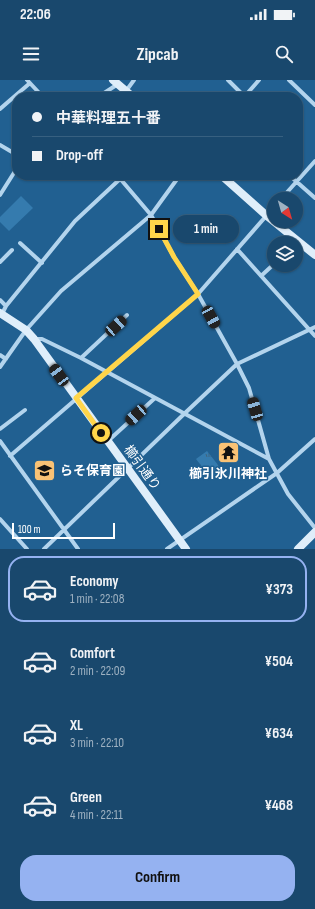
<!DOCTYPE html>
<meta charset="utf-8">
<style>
:root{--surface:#19486d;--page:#265275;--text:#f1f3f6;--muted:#9fb2c2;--line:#376080;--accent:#95b2f1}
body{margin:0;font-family:"Sofia Sans Condensed","Noto Sans JP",sans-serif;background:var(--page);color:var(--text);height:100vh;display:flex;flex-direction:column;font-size:15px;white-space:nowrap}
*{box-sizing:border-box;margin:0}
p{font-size:13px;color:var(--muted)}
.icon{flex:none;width:22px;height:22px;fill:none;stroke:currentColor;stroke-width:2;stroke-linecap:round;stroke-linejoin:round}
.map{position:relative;height:469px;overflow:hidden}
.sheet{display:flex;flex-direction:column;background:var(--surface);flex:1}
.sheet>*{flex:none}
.hud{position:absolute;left:12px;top:12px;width:291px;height:88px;border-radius:16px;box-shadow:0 1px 3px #0004,0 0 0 1px var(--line);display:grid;align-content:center;height:88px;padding:0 20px;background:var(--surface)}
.needle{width:26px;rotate:143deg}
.tools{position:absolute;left:267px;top:112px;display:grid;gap:8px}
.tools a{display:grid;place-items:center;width:36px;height:36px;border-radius:50%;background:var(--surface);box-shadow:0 1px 3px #0004,0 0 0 1px var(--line);font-size:20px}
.scale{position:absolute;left:12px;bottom:10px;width:103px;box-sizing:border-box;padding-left:4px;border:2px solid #fff;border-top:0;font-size:11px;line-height:14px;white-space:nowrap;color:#fff;-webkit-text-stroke:3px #216091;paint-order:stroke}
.end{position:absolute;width:18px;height:18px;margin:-9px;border:5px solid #ffd54a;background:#111;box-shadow:0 0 0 2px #111}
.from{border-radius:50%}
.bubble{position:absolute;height:28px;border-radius:14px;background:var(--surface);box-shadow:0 1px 3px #0004,0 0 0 1px var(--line);font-size:13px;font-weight:700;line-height:28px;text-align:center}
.car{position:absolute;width:12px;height:24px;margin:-12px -6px;border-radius:5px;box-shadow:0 0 3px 1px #0007;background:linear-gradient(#222 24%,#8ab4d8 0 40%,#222 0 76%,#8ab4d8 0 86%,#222 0)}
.hud b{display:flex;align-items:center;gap:14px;height:38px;font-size:15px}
.hud b+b{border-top:1px solid var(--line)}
.hud i{width:10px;height:10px;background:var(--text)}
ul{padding:7px 0 0;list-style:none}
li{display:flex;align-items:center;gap:12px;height:66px;margin:0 8px 6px;padding:0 12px;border:2px solid transparent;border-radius:16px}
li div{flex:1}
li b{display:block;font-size:15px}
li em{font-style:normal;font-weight:700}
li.on{border-color:var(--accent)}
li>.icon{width:36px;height:36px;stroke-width:1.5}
.action{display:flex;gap:8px;margin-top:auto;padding:8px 20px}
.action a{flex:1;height:46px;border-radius:16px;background:var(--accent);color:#111;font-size:16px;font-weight:700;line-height:46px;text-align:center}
.status{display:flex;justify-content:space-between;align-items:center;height:28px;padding:0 20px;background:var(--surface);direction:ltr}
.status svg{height:11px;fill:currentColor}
header{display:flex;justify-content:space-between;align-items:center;height:52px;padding:0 20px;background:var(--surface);font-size:18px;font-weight:700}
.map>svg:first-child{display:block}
.grass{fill:#357bae}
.park{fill:url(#park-tufts)}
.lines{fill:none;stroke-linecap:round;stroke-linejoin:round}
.street{stroke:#b3d4ed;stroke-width:4}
.secondary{stroke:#dfeefa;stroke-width:8}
.route{stroke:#ffd54a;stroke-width:5}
.labels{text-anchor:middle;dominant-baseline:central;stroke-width:3;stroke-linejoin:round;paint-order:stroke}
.street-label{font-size:13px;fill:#fff;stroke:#216091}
.poi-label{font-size:13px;font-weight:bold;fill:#fff;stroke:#216091;text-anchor:start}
</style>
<div class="status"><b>22:06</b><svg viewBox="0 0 49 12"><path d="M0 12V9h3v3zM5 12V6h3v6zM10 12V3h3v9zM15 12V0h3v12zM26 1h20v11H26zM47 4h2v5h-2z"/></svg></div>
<header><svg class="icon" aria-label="menu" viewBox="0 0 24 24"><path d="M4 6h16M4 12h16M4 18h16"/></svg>Zipcab<svg class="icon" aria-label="search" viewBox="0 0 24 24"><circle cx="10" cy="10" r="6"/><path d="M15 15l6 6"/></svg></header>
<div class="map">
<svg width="315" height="469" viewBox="0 0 315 469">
<defs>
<pattern id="park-tufts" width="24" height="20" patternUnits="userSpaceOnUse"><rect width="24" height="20" fill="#357bae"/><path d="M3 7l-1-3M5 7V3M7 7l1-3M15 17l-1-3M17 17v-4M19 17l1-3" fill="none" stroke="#40647d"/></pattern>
</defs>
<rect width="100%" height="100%" fill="#216091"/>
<path class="grass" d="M21 116 33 128 9 151 0 142V137Z"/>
<path class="park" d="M207 371 222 390 211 398 196 379Z"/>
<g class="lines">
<path class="street" d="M27 0 43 17
M228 0 245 17
M289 0 315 25
M126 11 134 0
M98 17 118 4
M244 17 259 0
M0 29 30 3
M0 65 17 75
M117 95 151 135 174 177 198 214 237 284 249 308 269 379 288 414 315 448
M289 95 315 118
M0 115 17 88
M281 119 315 81
M20 163 42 183
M237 169 315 256
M0 182 12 170
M261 196 274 184
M0 220 6 226
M2 234 6 226 75 141 120 99
M34 259H42L81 278 269 379
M0 275 6 279
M81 278 127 235
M0 287 26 250 61 211 151 135 180 95
M0 349 25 330
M0 361 78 469
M108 361 155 318
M10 376 198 214 274 127
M0 439 27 469
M44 469 184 334 237 284 315 247
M167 469 277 393 315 359"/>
<path class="secondary" d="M113 0 133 17
M221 95 267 136 315 175
M0 233 26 250 34 259 186 469
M298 469 315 452"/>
</g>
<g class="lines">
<path class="route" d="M101 353 76 318 198 214 174 177 159 149"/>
</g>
<defs>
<symbol id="temple-square" viewBox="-11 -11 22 22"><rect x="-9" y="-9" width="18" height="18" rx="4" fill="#f9c275" stroke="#216091"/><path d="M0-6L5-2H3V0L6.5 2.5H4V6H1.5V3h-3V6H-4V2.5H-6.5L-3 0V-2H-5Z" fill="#111"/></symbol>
<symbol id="school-square" viewBox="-11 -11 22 22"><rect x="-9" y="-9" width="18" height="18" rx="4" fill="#f9c275" stroke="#216091"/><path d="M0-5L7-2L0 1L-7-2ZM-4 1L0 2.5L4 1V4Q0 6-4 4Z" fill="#111"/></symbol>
</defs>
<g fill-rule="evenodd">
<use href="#temple-square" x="216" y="360" width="25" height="25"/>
<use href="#school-square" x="32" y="378" width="25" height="25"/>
</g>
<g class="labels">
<g class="street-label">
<text transform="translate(142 388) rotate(54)">櫛引通り</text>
</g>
<g class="poi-label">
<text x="60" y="391">らそ保育園</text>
<text x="228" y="394" text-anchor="middle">櫛引氷川神社</text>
</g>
</g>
</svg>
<div class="tools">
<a><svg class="needle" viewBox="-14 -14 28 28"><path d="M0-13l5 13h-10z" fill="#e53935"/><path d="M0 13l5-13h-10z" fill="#9fb2c2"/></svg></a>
<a><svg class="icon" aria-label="layers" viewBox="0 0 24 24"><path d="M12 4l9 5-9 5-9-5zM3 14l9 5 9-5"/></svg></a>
</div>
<div class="scale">100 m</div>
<i class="end from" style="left:101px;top:353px"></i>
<i class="end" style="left:159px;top:149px"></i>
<div class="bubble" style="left:173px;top:135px;width:66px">1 min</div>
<i class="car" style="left:211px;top:237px;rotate:151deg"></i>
<i class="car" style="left:116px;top:246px;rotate:48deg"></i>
<i class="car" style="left:59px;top:295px;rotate:324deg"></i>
<i class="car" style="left:255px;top:329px;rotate:344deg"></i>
<i class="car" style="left:136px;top:335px;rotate:228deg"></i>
<div class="hud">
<b><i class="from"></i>中華料理五十番</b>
<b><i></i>Drop-off</b>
</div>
</div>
<section class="sheet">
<ul>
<li class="on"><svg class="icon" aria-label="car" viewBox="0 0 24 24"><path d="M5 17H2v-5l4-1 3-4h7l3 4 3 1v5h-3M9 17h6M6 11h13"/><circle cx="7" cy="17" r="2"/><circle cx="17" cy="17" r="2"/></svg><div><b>Economy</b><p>1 min · 22:08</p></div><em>¥373</em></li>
<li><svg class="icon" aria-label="car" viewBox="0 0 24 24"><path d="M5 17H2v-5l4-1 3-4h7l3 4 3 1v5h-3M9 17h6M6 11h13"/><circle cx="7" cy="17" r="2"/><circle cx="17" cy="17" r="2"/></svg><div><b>Comfort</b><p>2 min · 22:09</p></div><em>¥504</em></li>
<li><svg class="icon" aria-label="car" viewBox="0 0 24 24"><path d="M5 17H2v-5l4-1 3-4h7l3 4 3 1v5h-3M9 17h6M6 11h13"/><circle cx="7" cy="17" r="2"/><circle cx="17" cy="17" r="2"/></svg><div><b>XL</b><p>3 min · 22:10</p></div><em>¥634</em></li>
<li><svg class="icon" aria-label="car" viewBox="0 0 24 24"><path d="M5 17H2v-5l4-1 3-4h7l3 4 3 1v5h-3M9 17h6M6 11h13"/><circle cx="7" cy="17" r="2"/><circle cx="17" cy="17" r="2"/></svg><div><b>Green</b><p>4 min · 22:11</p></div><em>¥468</em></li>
</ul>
<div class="action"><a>Confirm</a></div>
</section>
